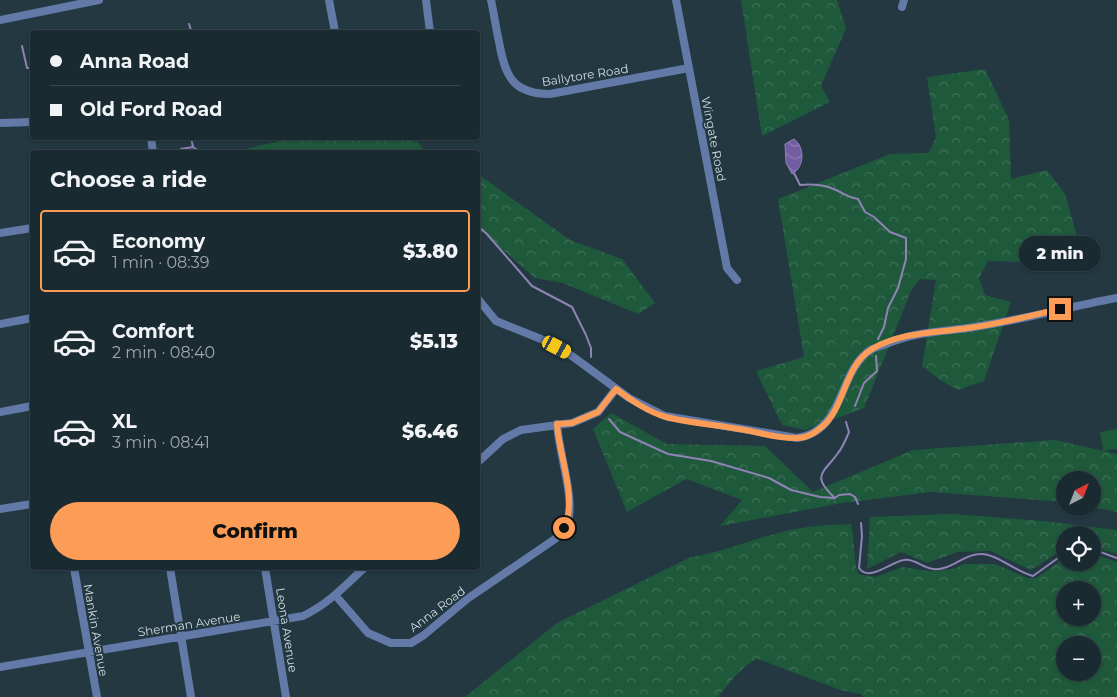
<!DOCTYPE html>
<meta charset="utf-8">
<style>
:root{--surface:#1a2a31;--page:#233239;--text:#f1f3f6;--muted:#9fa7ab;--line:#38464d;--accent:#fd9c56}
body{margin:0;font-family:Montserrat,sans-serif;background:var(--page);color:var(--text);height:100vh;display:flex;flex-direction:column;font-size:19px;white-space:nowrap}
*{box-sizing:border-box;margin:0}
p{font-size:16px;color:var(--muted)}
.icon{flex:none;width:28px;height:28px;fill:none;stroke:currentColor;stroke-width:2;stroke-linecap:round;stroke-linejoin:round}
.map{position:relative;flex:1;overflow:hidden}
.details{position:absolute;left:30px;top:150px;width:450px;height:420px;display:flex;flex-direction:column;background:var(--surface);border-radius:5px;box-shadow:0 1px 4px #0004,0 0 0 1px var(--line)}
.details>*{flex:none}
.guide{position:absolute;left:30px;top:30px;width:450px;height:110px;border-radius:5px;box-shadow:0 1px 4px #0004,0 0 0 1px var(--line);display:grid;align-content:center;height:110px;padding:0 20px;background:var(--surface)}
.needle{width:32px;rotate:42deg}
.tools{position:absolute;left:1056px;top:471px;display:grid;gap:10px}
.tools a{display:grid;place-items:center;width:45px;height:45px;border-radius:50%;background:var(--surface);box-shadow:0 1px 4px #0004,0 0 0 1px var(--line);font-size:25px}
.end{position:absolute;width:22px;height:22px;margin:-11px;border:6px solid #fd9c56;background:#111;box-shadow:0 0 0 2px #111}
.from{border-radius:50%}
.bubble{position:absolute;height:35px;border-radius:18px;background:var(--surface);box-shadow:0 1px 4px #0004,0 0 0 1px var(--line);font-size:16px;font-weight:800;line-height:35px;text-align:center}
.car{position:absolute;width:15px;height:30px;margin:-15px -8px;border-radius:6px;box-shadow:0 0 4px 1px #0007;background:linear-gradient(#f5c518 24%,#345 0 40%,#f5c518 0 76%,#345 0 86%,#f5c518 0)}
.guide b{display:flex;align-items:center;gap:18px;height:48px;font-size:19px}
.guide b+b{border-top:1px solid var(--line)}
.guide i{width:12px;height:12px;background:var(--text)}
ul{padding:0;list-style:none}
li{display:flex;align-items:center;gap:15px;height:82px;margin:0 10px 8px;padding:0 10px;border:2px solid transparent;border-radius:5px}
li div{flex:1}
li b{display:block;font-size:19px}
li em{font-style:normal;font-weight:800}
li.active{border-color:var(--accent)}
li>.icon{width:45px;height:45px;stroke-width:1.5}
h2{padding:0 20px;font-size:22px;line-height:60px}
.cta{display:flex;gap:10px;margin-top:auto;padding:10px 20px}
.cta a{flex:1;height:58px;border-radius:30px;background:var(--accent);color:#111;font-size:20px;font-weight:800;line-height:58px;text-align:center}
.map>svg:first-child{display:block}
.forest{fill:url(#forest-crowns);fill-rule:evenodd}
.pitch{fill:#1f593c}
.water{fill:url(#water-waves);stroke:#8f83b5}
.lines{fill:none;stroke-linecap:round;stroke-linejoin:round}
.stream{stroke:#8f83b5;stroke-width:2}
.minor{stroke:#637aa8;stroke-width:8}
.route{stroke:#fd9c56;stroke-width:6}
.labels{text-anchor:middle;dominant-baseline:central;stroke-width:4;stroke-linejoin:round;paint-order:stroke}
.street-label{font-size:12px;fill:#d0dce2;stroke:#233841}
</style>
<div class="map">
<svg width="1117" height="697" viewBox="0 0 1117 697">
<defs>
<pattern id="forest-crowns" width="20" height="18" patternUnits="userSpaceOnUse" patternTransform="scale(1.25)"><rect width="20" height="18" fill="#1f593c"/><path d="M2 6a3 3 0 1 1 6 0M12 15a3 3 0 1 1 6 0" fill="none" stroke="#3e7058"/></pattern>
<pattern id="water-waves" width="16" height="10" patternUnits="userSpaceOnUse" patternTransform="scale(1.25)"><rect width="16" height="10" fill="#735da2"/><path d="M0 5q4-4 8 0t8 0" fill="none" stroke="#8c7bb3"/></pattern>
</defs>
<rect width="100%" height="100%" fill="#233841"/>
<path class="forest" d="M741 0H837L846 28 821 86 830 102 762 136Z
M985 69 1009 120 1011 179 1047 170 1065 194 1078 240 1028 262 988 261 979 278 985 295 1011 302 984 381 958 390 940 380 922 366 936 280 920 279 911 291 864 408 805 430 782 425 756 371 804 357 778 199 890 154 929 153 936 137 927 77Z
M293 138H399L418 142 425 152H233Z
M478 174 570 240 622 259 655 303 638 314 563 283 535 278 478 228Z
M611 413 667 444 765 446 813 492 913 450 1055 440 1117 454V512L1093 507 1092 480H1065V502L932 492 842 503 720 526 742 500 686 479 627 512 593 429Z
M951 514 1043 521 1117 530V554L1093 547 1092 535H1065V548L1031 570 990 551 958 552 927 563 901 552 867 569 870 517Z
M851 524C855 541 853 558 858 574L876 577 902 567 930 571 953 569 964 564H995L1028 578H1036L1065 558V562H1092L1093 554 1117 562V697H864L861 694 840 690 758 659C746 661 726 687 718 697H465L557 623 691 557C724 552 753 539 785 531 807 526 828 525 851 524ZM1065 590H1092V618H1065ZM1065 645H1092V672H1065Z"/>
<path class="pitch" d="M1117 429V449L1103 451 1100 432Z"/>
<path class="water" d="M794 139C805 147 805 167 792 174L786 163 785 144Z"/>
<g class="lines">
<path class="stream" d="M188 32 191 30 189 24
M22 46 27 68H32
M191 138 193 147 200 152
M181 149 193 147
M794 173 800 185C811 184 825 185 836 190 845 194 846 197 858 199L865 212 874 217 890 232 906 238V259L898 288 888 308 884 327 878 339
M478 227 486 233 532 286 572 307 586 335 591 348V357
M855 406 864 383 877 371 876 356
M609 419 620 432 668 454 711 461 769 478 791 490 820 497 835 498
M835 498C810 475 824 473 838 453 843 447 846 439 849 432L846 422
M835 498 839 495 850 494 855 497 858 504
M861 523 862 536 859 568C869 583 892 561 904 560 914 558 923 568 933 569 951 571 963 554 980 554 996 553 1016 572 1033 576L1065 553
M1092 549 1117 558"/>
<path class="minor" d="M329 0 335 32
M426 0 430 32
M491 0C494 14 496 28 499 42 505 75 512 94 550 94L689 68
M676 0 727 268 737 280
M902 7 904 0
M0 20 99 0
M0 123 32 122
M151 138 153 152
M0 233 32 228
M478 299 496 321 541 339 572 356 629 398 665 416 797 438C846 431 837 370 872 349 876 347 881 346 886 344 915 332 938 332 968 328 1018 321 1067 307 1117 298
M0 324 32 318
M0 412 32 406
M478 462 503 439 521 430 572 423 598 412 616 389
M0 509 32 504
M74 568 97 697
M170 568 191 697
M265 568 286 697
M336 596 368 633 391 643H411L424 635 467 599 555 539C560 533 565 527 568 520 575 500 558 448 557 424
M0 667 303 616C328 604 345 586 364 568"/>
</g>
<g class="lines">
<path class="route" d="M564 528C578 498 559 457 557 424L572 423 598 412 616 389C631 400 648 412 666 417 689 423 720 425 745 430 761 433 780 439 797 438 808 438 816 432 824 425 845 405 845 365 872 349 901 332 935 333 968 328 999 324 1030 316 1060 309"/>
</g>
<g class="labels">
<g class="street-label">
<text transform="translate(585 75) rotate(-9)">Ballytore Road</text>
<text transform="translate(714 139) rotate(79)">Wingate Road</text>
<text transform="translate(437 609) rotate(-37)">Anna Road</text>
<text transform="translate(189 624) rotate(-9)">Sherman Avenue</text>
<text transform="translate(96 630) rotate(80)">Mankin Avenue</text>
<text transform="translate(287 630) rotate(81)">Leona Avenue</text>
</g>
</g>
</svg>
<div class="tools">
<a><svg class="needle" viewBox="-14 -14 28 28"><path d="M0-13l5 13h-10z" fill="#e53935"/><path d="M0 13l5-13h-10z" fill="#9fa7ab"/></svg></a>
<a><svg class="icon" aria-label="locate" viewBox="0 0 24 24"><circle cx="12" cy="12" r="6"/><path d="M12 2v4M12 18v4M2 12h4M18 12h4"/></svg></a>
<a>+</a>
<a>−</a>
</div>
<i class="end from" style="left:564px;top:528px"></i>
<i class="end" style="left:1060px;top:309px"></i>
<div class="bubble" style="left:1019px;top:236px;width:82px">2 min</div>
<i class="car" style="left:557px;top:347px;rotate:118deg"></i>
<div class="guide">
<b><i class="from"></i>Anna Road</b>
<b><i></i>Old Ford Road</b>
</div>
<section class="details">
<h2>Choose a ride</h2>
<ul>
<li class="active"><svg class="icon" aria-label="car" viewBox="0 0 24 24"><path d="M5 17H2v-5l4-1 3-4h7l3 4 3 1v5h-3M9 17h6M6 11h13"/><circle cx="7" cy="17" r="2"/><circle cx="17" cy="17" r="2"/></svg><div><b>Economy</b><p>1 min · 08:39</p></div><em>$3.80</em></li>
<li><svg class="icon" aria-label="car" viewBox="0 0 24 24"><path d="M5 17H2v-5l4-1 3-4h7l3 4 3 1v5h-3M9 17h6M6 11h13"/><circle cx="7" cy="17" r="2"/><circle cx="17" cy="17" r="2"/></svg><div><b>Comfort</b><p>2 min · 08:40</p></div><em>$5.13</em></li>
<li><svg class="icon" aria-label="car" viewBox="0 0 24 24"><path d="M5 17H2v-5l4-1 3-4h7l3 4 3 1v5h-3M9 17h6M6 11h13"/><circle cx="7" cy="17" r="2"/><circle cx="17" cy="17" r="2"/></svg><div><b>XL</b><p>3 min · 08:41</p></div><em>$6.46</em></li>
</ul>
<div class="cta"><a>Confirm</a></div>
</section>
</div>
